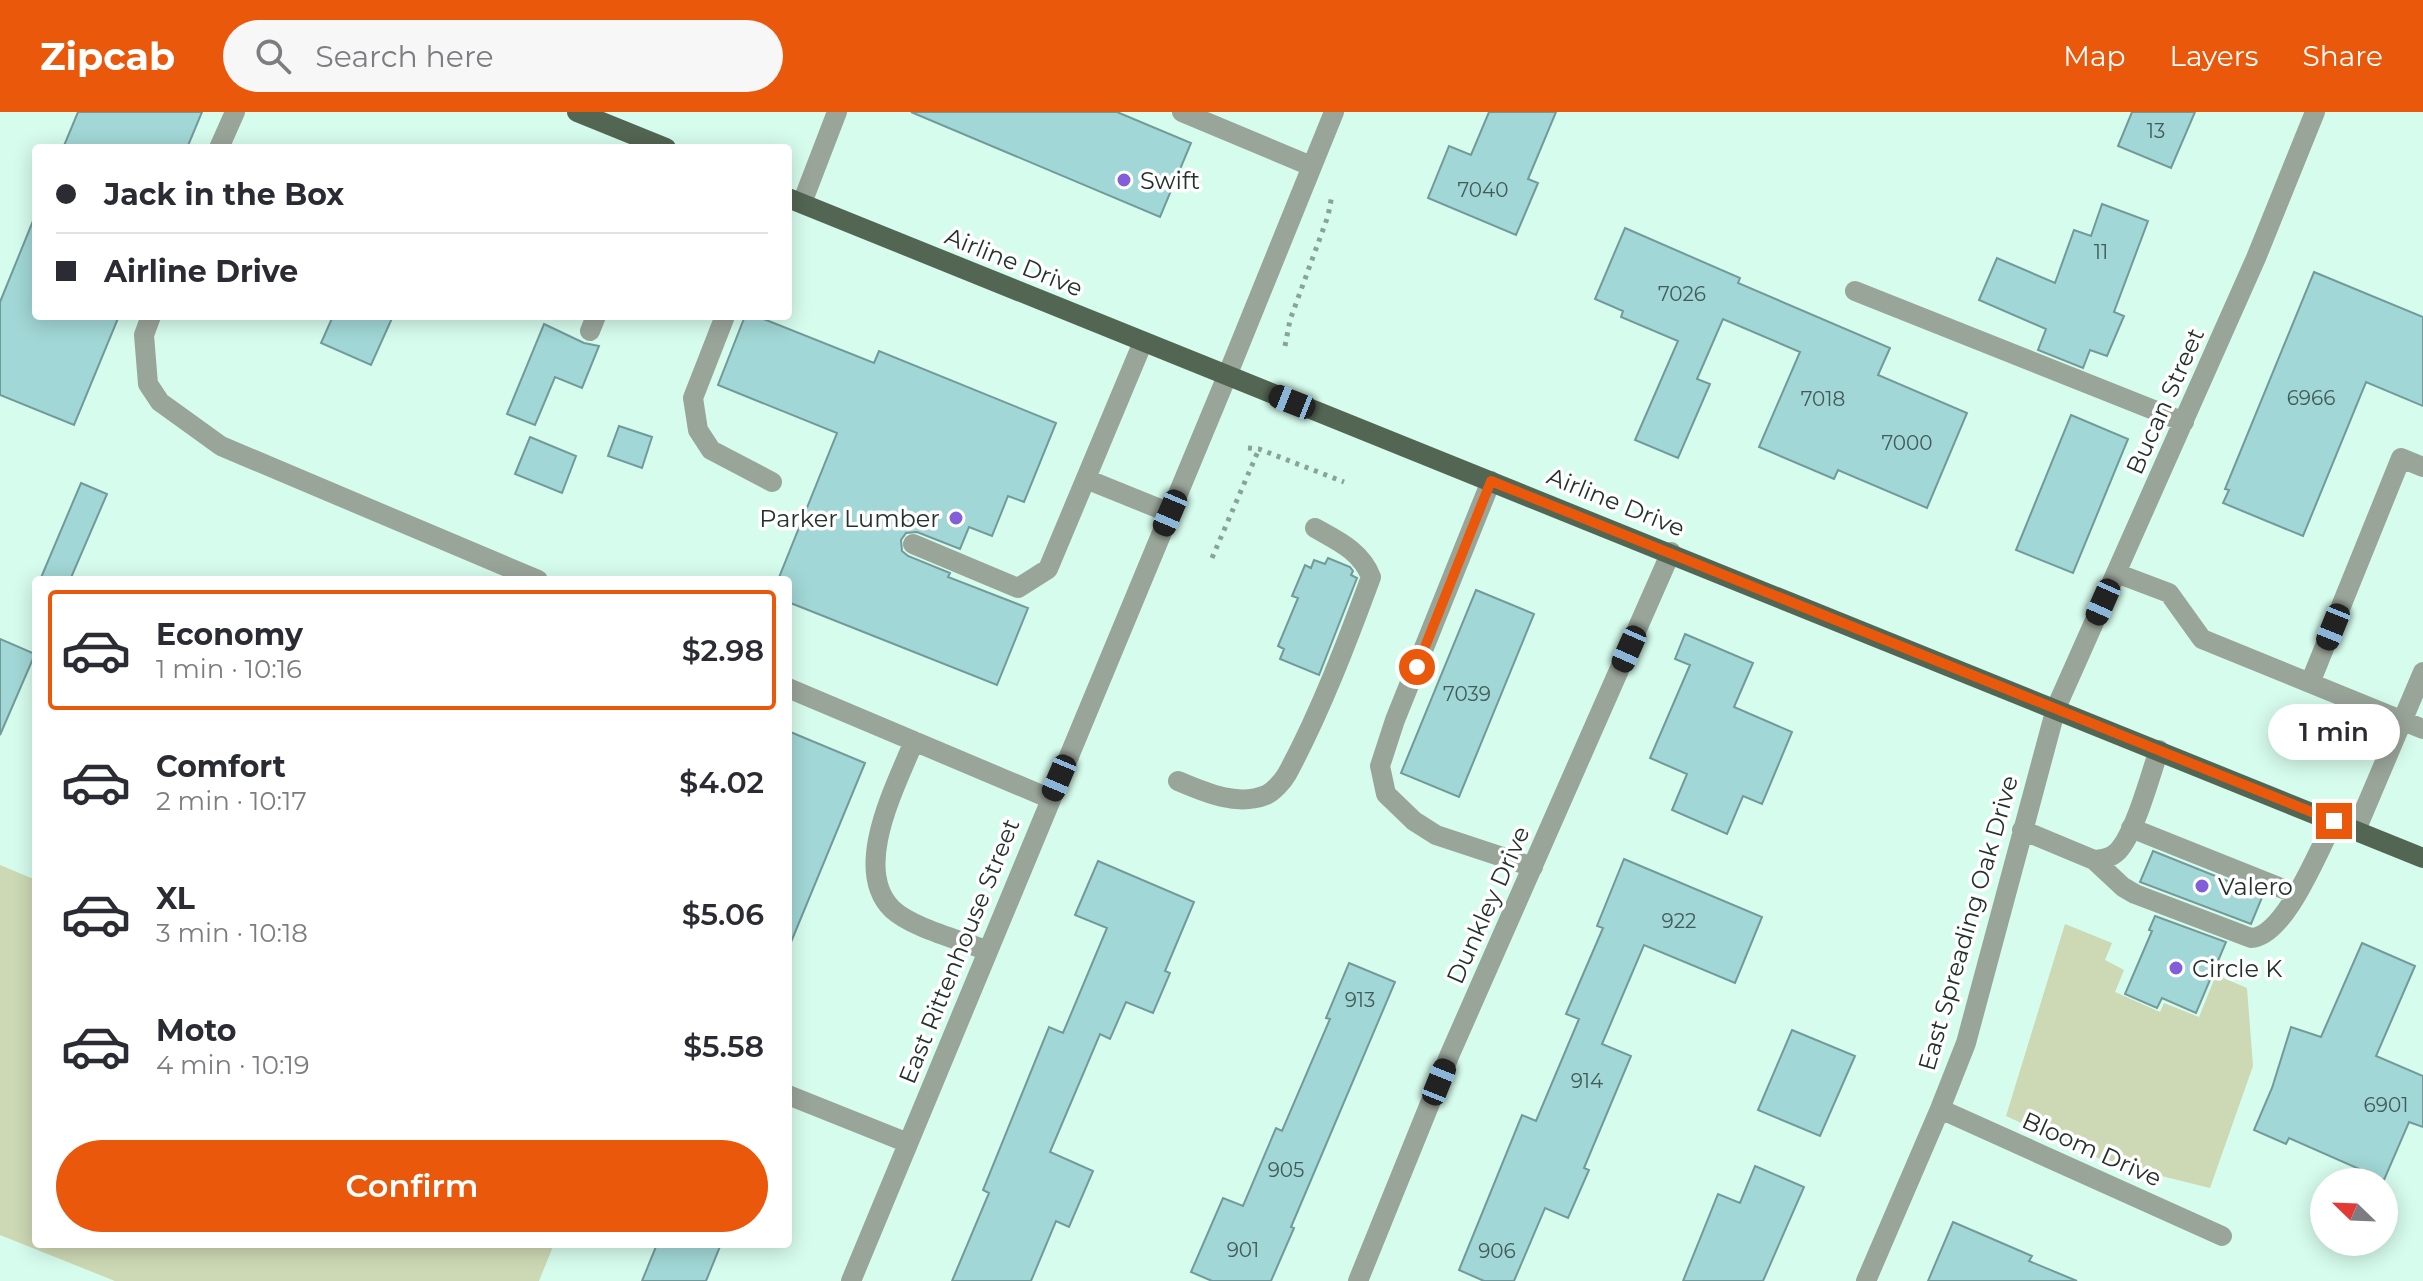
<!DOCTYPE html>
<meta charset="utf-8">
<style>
:root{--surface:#fff;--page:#f7f7f7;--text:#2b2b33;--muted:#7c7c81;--line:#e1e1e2;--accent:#ea580c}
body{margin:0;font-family:Montserrat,sans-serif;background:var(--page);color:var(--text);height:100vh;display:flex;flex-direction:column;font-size:30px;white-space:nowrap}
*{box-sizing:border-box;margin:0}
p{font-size:26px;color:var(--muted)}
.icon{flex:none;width:44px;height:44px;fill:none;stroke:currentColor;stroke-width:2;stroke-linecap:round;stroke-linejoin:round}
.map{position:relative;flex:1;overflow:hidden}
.sheet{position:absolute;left:32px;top:464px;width:760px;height:672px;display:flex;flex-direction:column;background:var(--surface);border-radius:8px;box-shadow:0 4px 20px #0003}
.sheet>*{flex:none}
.guide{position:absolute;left:32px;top:32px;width:760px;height:176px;border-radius:8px;box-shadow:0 4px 20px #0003;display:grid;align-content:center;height:176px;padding:0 24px;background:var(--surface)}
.needle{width:52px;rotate:293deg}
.controls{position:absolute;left:2310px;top:1056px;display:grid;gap:16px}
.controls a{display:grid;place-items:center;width:88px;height:88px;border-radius:50%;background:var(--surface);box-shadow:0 4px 20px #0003;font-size:40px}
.end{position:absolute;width:36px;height:36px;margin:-18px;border:10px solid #ea580c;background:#fff;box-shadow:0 0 0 4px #fff}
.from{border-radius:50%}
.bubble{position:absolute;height:56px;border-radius:28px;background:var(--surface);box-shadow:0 4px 20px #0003;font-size:26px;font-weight:600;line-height:56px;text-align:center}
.car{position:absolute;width:24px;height:48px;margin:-24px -12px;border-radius:10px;box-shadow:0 0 6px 2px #0007;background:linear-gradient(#222 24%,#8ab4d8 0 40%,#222 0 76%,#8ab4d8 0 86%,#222 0)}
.guide b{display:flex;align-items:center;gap:28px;height:76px;font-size:30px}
.guide b+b{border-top:2px solid var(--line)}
.guide i{width:20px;height:20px;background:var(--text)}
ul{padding:14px 0 0;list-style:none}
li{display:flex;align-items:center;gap:24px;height:120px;margin:0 16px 12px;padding:0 8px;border:4px solid transparent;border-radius:8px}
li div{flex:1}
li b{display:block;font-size:30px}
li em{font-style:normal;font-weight:600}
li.active{border-color:var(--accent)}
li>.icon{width:72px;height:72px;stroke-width:1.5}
.cta{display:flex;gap:16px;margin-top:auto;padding:16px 24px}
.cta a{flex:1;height:92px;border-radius:48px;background:var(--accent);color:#fff;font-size:32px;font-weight:600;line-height:92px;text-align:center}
header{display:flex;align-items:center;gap:48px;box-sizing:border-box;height:112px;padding:0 40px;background:var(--accent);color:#fff}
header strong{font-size:38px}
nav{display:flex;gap:44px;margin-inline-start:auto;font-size:28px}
.search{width:560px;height:72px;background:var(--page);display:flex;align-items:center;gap:20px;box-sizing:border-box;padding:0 28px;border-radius:44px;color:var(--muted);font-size:30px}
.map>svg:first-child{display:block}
.green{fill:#cdd8b4}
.building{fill:#a1d7d6;stroke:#729a99;stroke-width:2}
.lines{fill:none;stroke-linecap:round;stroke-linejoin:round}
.path{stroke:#88a499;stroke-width:5;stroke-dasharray:4 6;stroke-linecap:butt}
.minor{stroke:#9aa59a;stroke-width:20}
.major{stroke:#536553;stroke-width:20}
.route{stroke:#ea580c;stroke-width:10}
.poi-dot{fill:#825fd9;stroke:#fff;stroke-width:3}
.labels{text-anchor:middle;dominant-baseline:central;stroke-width:7;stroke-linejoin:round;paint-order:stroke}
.number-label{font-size:20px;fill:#435b57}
.poi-label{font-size:24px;fill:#24322d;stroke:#fff;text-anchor:start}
.street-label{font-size:24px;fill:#24322d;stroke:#fff}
</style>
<header>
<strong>Zipcab</strong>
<div class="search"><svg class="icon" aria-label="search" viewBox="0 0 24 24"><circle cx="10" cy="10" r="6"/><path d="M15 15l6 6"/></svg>Search here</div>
<nav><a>Map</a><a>Layers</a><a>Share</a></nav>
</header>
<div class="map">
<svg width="2423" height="1169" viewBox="0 0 2423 1169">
<rect width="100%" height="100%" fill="#d6fced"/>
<path class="green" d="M0 753 36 768V1132H554L539 1169H115L0 1123Z
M2065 812 2112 831 2105 848 2124 858 2115 880 2160 900 2164 891 2199 905 2216 863 2247 876 2253 954 2210 1076 2109 1051 2006 1004Z"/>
<path class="building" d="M78 0H202L187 36H63Z
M911 0H1117L1191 31 1160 105Z
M1489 0H1556L1528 67 1538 71 1516 123 1428 86 1449 34 1471 43Z
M2132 0H2195L2171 56 2118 34Z
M2102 92 2148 109 2114 200 2124 204 2107 244 2090 238 2083 256 2038 238 2046 217 1979 188 1997 146 2055 171 2074 118 2091 124Z
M35 104 36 204H119L74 313 0 283V190Z
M1625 116 1740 166 1738 171 1890 236 1878 263 1967 301 1927 396 1838 358 1834 367 1759 335 1800 240 1723 207 1697 267 1710 272 1678 346 1635 328 1678 229 1621 205 1623 199 1595 187Z
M2314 160 2423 205V294L2366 270 2303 424 2223 391 2229 378 2225 377Z
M333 204H393L371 253 321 231Z
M745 204H756L874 251 879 239 1056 311 1024 390 1008 384 992 424 969 415 960 437 917 420 906 421 901 428 902 439 908 444 950 461 948 465 1028 496 997 573 788 490V468H778L837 321 718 273Z
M544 212 584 231 599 234 582 276 555 265 535 313 507 302Z
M2071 303 2128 327 2073 461 2016 438Z
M619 314 652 325 642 356 608 344Z
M530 325 576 344 562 381 515 362Z
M81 371 107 382 70 468H40Z
M1328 446 1350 455 1353 459 1351 463 1357 466 1319 563 1280 547 1284 537 1278 534 1298 486 1292 484 1305 453 1311 456 1314 448 1325 452Z
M1476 478 1534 502 1459 685 1401 661Z
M1685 522 1753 551 1734 595 1792 620 1762 692 1743 684 1727 722 1672 698 1687 662 1650 646 1690 553 1675 547Z
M0 527 35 542 0 623Z
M788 619 865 651 789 835H788Z
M2153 739 2263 783 2251 812 2140 770Z
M1624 747 1762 805 1735 871 1644 833 1602 932 1631 944 1584 1056 1589 1058 1568 1106 1545 1096 1514 1169H1484L1459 1158 1522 1003 1536 1009 1579 907 1566 902 1603 816 1597 814Z
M1098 749 1194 790 1165 859 1170 861 1153 901 1126 890 1110 927 1100 922 1050 1040 1093 1059 1069 1115 1056 1109 1031 1169H952L989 1081 983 1078 1049 915 1063 921 1107 816 1075 803Z
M2155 804 2226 830 2196 901 2162 886 2157 896 2125 882 2152 819 2149 818Z
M2362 831 2415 854 2376 944 2423 964V1015L2409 1010 2384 1068 2289 1026 2286 1032 2254 1018 2272 976 2291 915 2321 925Z
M1349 851 1395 870 1291 1115 1294 1116 1271 1169H1212L1191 1160 1223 1086 1243 1094 1276 1016 1282 1019 1330 907 1326 906Z
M1792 918 1855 944 1820 1024 1758 998Z
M1755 1054 1804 1075 1763 1169H1683L1718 1082 1740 1091Z
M1953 1110 2032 1144 2029 1149 2077 1169H1928Z
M657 1132H721L706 1169H642Z"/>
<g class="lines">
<path class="path" d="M1285 234 1290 208 1328 104 1332 83
M1248 336 1259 337 1344 370
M1212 446 1259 337"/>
<path class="minor" d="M1182 0 1311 54
M219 36 235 0
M802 91 837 0
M1855 179 2184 310
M151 204 144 223 148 272 160 290 221 334 538 468
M725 204 693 286 698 318 711 338 772 370
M590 219 596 204
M1086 367 1170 401
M1491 369 1395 608 1380 654 1386 682 1414 709 1436 723 1533 755
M913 432 1018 476 1048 457 1143 230
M2116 461 2169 481 2202 527 2310 571 2401 346 2423 355
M2310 571 2423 617
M788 576 1051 687
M914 629C897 672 851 756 892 797 912 816 961 828 988 839
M1178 669C1204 680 1237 695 1266 683 1273 680 1283 669 1287 662 1320 601 1347 530 1371 465 1361 439 1338 429 1315 416
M2131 716 2296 782
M2022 718 2094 748 2123 775 2135 782 2251 826C2285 825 2319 737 2334 709
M2356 718 2423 560
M2094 748C2104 747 2111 746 2118 739 2135 721 2150 664 2159 638
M788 983 908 1031
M1940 997 2222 1124
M851 1169 1227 264 1334 0
M1358 1169 1450 942 1671 440
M1866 1169 1940 997 1966 931 2056 596 2256 146 2315 0"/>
<path class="major" d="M577 0 666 36
M788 86 2423 746"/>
</g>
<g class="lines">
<path class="route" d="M1417 555 1491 369 2334 709"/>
</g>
<g class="poi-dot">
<circle cx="1124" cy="68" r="8"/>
<circle cx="956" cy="406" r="8"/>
<circle cx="2202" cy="774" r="8"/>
<circle cx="2176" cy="856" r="8"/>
</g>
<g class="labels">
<g class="number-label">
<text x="2156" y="19">13</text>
<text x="1483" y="78">7040</text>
<text x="2101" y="140">11</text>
<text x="1682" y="182">7026</text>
<text x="2311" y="286">6966</text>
<text x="1823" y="287">7018</text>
<text x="1907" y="331">7000</text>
<text x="1467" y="582">7039</text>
<text x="1679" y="809">922</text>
<text x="1360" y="888">913</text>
<text x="1587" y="969">914</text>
<text x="2386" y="993">6901</text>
<text x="1286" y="1058">905</text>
<text x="1243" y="1138">901</text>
<text x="1497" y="1139">906</text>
</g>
<g class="poi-label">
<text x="1140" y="68">Swift</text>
<text x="940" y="406" text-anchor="end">Parker Lumber</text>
<text x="2218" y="774">Valero</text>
<text x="2192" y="856">Circle K</text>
</g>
<g class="street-label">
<text transform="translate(1014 150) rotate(22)">Airline Drive</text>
<text transform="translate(2165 289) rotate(-66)">Bucan Street</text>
<text transform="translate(1616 390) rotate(22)">Airline Drive</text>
<text transform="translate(1488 793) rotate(-66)">Dunkley Drive</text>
<text transform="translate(1968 811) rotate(-74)">East Spreading Oak Drive</text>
<text transform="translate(959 839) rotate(-68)">East Rittenhouse Street</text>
<text transform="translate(2092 1037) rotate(24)">Bloom Drive</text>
</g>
</g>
</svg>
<div class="controls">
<a><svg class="needle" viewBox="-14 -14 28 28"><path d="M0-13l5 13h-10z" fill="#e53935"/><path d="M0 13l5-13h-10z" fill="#7c7c81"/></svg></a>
</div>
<i class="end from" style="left:1417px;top:555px"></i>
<i class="end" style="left:2334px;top:709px"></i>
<div class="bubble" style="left:2268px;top:592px;width:132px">1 min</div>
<i class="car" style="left:1292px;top:290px;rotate:292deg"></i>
<i class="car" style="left:1170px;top:401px;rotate:203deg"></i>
<i class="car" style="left:2103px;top:490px;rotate:204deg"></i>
<i class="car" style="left:2333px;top:515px;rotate:202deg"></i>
<i class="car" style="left:1629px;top:537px;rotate:204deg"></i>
<i class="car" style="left:1059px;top:666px;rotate:203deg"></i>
<i class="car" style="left:1439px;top:970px;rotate:22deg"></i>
<div class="guide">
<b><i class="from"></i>Jack in the Box</b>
<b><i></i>Airline Drive</b>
</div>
<section class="sheet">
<ul>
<li class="active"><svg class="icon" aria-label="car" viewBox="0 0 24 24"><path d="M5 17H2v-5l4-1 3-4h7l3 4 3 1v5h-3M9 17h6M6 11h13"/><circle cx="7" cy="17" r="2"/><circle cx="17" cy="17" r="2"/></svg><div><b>Economy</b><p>1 min · 10:16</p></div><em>$2.98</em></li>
<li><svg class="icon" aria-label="car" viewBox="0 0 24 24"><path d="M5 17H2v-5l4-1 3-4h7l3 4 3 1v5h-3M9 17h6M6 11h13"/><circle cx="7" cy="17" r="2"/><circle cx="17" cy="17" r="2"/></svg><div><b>Comfort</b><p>2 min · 10:17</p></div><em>$4.02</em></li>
<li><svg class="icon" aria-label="car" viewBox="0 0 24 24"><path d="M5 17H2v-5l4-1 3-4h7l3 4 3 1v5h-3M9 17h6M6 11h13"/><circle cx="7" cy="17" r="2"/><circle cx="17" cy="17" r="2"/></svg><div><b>XL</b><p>3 min · 10:18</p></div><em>$5.06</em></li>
<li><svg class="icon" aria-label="car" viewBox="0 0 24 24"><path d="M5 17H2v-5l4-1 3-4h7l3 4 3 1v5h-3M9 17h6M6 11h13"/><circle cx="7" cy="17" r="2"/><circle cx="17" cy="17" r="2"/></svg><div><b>Moto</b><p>4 min · 10:19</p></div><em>$5.58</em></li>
</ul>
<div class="cta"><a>Confirm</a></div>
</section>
</div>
